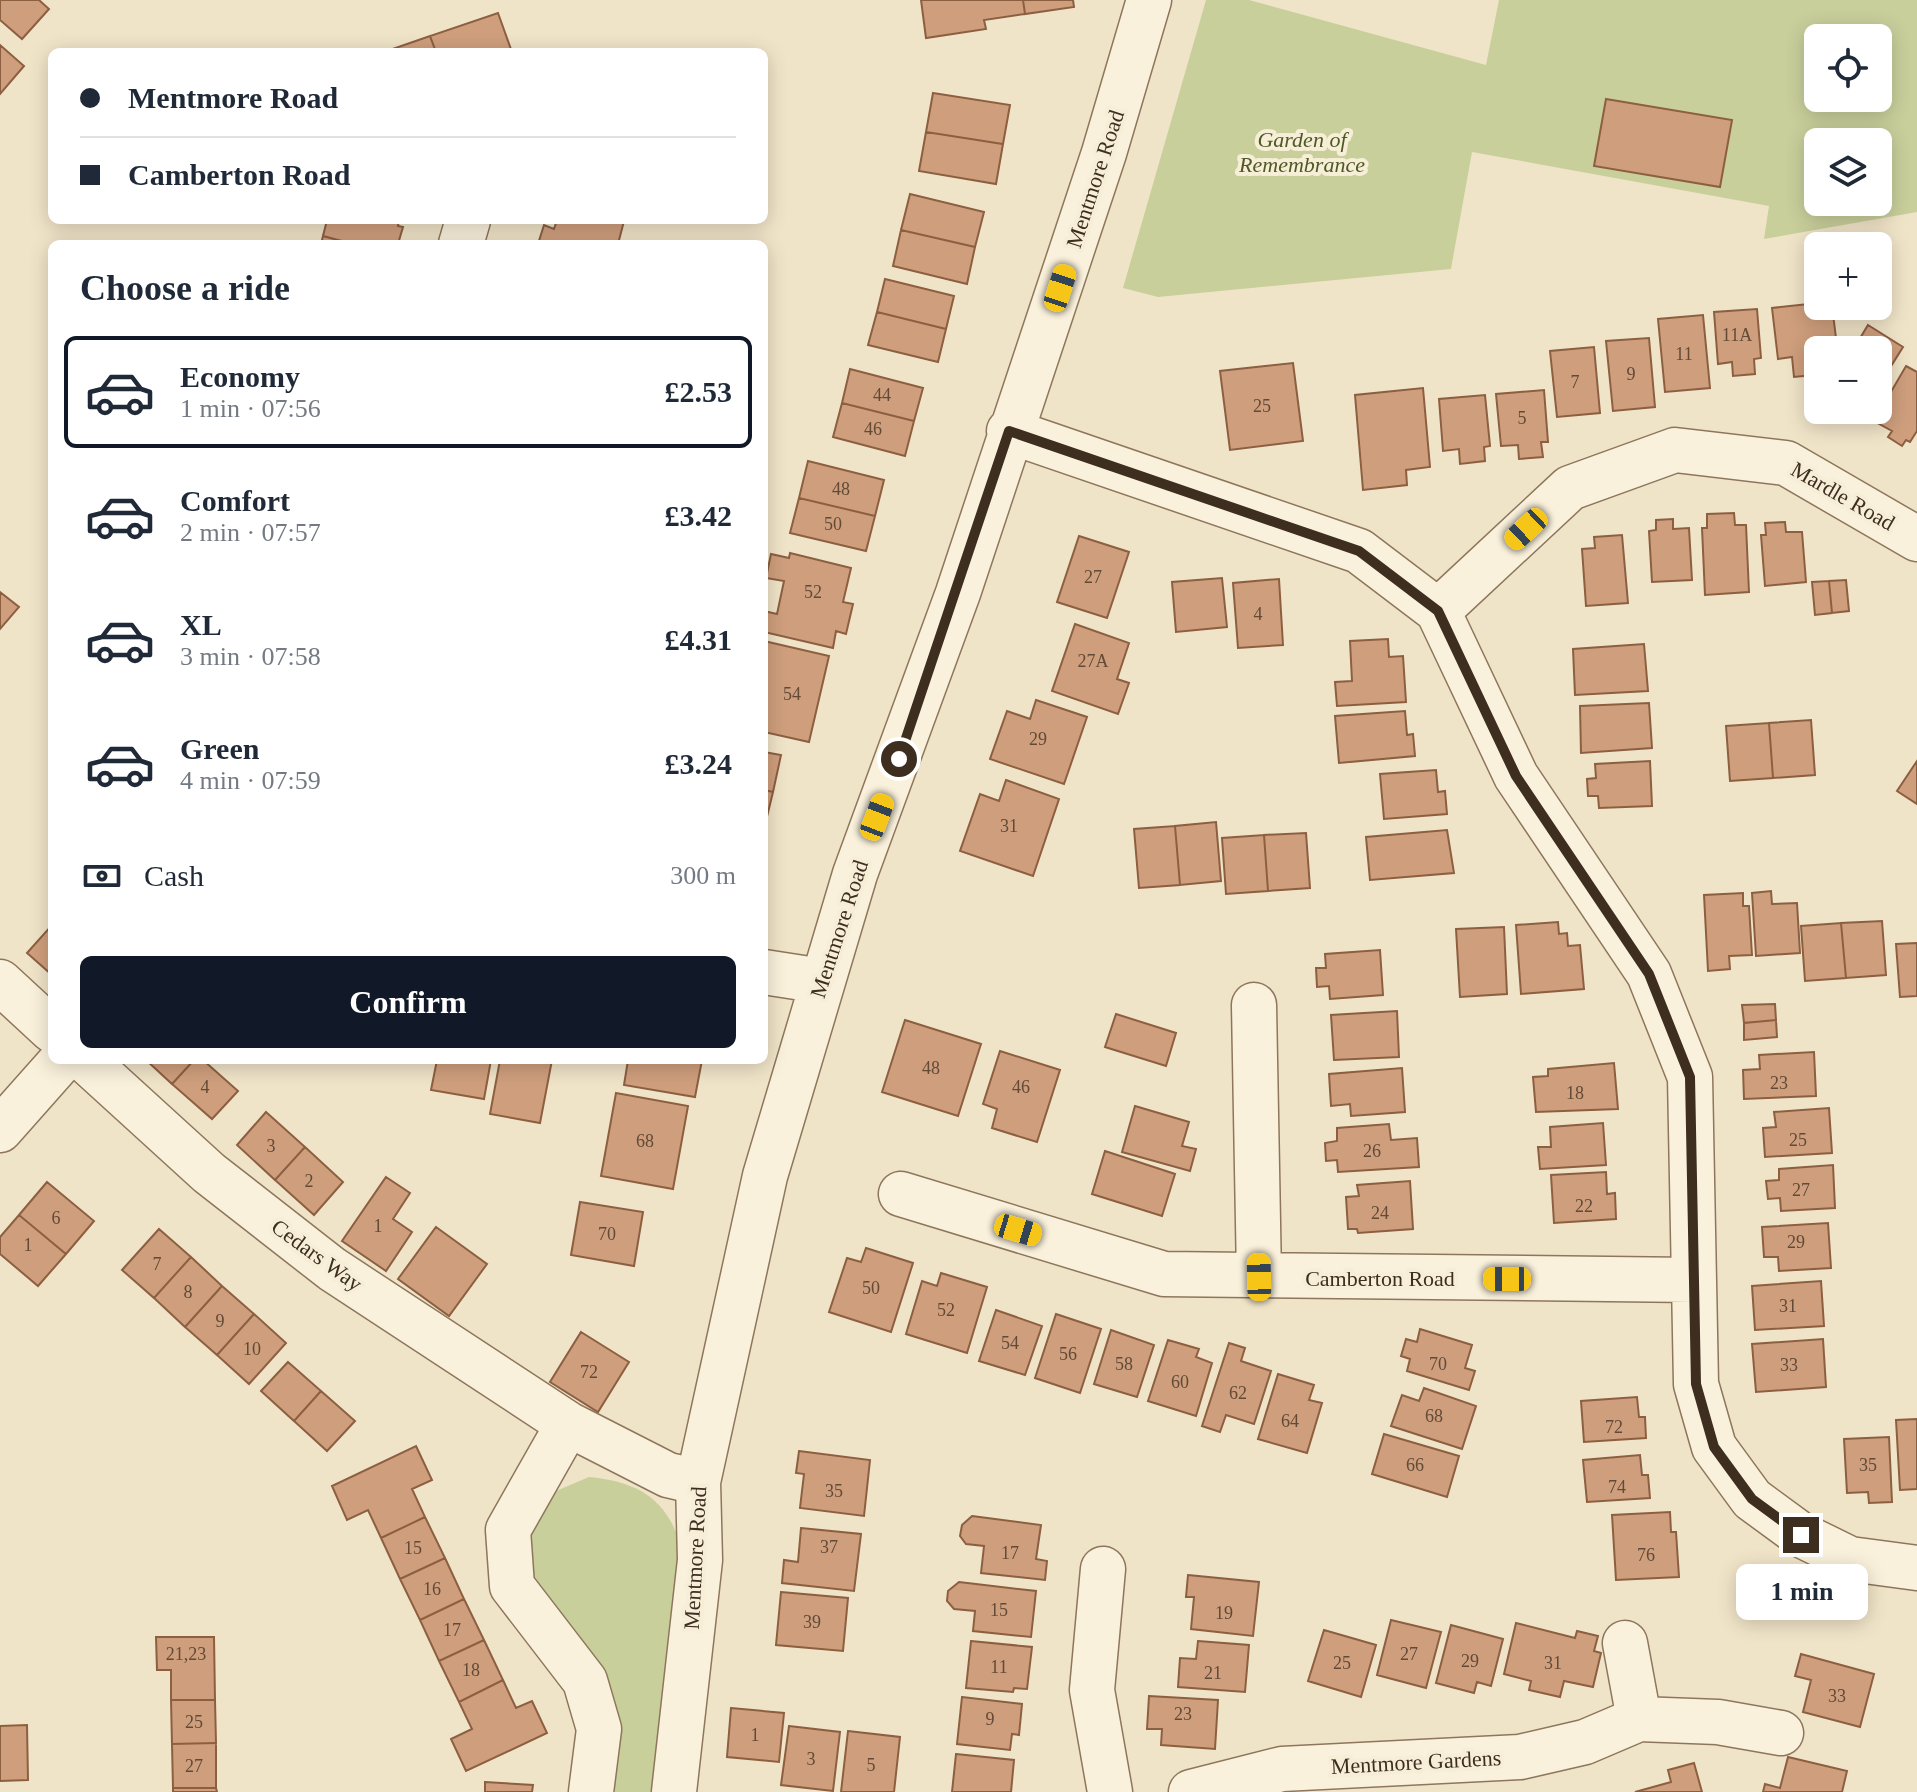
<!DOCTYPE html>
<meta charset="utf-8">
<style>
:root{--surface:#fff;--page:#f6f6f7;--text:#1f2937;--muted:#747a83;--line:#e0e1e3;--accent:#111827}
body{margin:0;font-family:"Times New Roman",serif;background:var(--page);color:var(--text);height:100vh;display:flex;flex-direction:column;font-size:30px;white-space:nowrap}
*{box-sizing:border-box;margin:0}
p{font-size:26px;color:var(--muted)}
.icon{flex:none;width:44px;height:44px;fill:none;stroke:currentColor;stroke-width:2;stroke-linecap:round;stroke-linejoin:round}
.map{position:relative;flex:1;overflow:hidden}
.side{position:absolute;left:48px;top:240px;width:720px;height:824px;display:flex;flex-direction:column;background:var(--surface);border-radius:12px;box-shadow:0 4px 20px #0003}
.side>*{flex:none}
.guide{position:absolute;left:48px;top:48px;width:720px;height:176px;border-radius:12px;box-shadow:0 4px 20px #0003;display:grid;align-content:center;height:176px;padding:0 32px;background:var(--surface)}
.tools{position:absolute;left:1804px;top:24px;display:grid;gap:16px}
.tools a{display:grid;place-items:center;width:88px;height:88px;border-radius:12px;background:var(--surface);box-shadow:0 4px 20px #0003;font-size:40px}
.end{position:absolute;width:36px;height:36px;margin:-18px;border:10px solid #3d2e20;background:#fff;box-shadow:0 0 0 4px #fff}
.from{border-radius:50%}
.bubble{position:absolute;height:56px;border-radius:12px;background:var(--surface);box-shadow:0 4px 20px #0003;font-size:26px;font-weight:700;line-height:56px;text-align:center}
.car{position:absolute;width:24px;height:48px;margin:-24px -12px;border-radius:10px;box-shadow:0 0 6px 2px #0007;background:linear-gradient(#f5c518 24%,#345 0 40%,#f5c518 0 76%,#345 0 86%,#f5c518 0)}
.guide b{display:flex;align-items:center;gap:28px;height:76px;font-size:30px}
.guide b+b{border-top:2px solid var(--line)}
.guide i{width:20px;height:20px;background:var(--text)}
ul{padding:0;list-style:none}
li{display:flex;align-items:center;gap:24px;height:112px;margin:0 16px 12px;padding:0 16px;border:4px solid transparent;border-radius:12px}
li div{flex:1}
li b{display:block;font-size:30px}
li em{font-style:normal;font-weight:700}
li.active{border-color:var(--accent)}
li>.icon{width:72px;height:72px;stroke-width:1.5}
h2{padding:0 32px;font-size:36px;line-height:96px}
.pay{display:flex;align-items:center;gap:20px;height:88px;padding:0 32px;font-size:30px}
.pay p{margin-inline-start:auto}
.cta{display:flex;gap:16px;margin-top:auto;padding:16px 32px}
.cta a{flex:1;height:92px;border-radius:12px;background:var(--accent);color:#fff;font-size:32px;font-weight:700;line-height:92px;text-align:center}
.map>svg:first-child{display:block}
.green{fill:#c9cf9b;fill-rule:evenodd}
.building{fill:#cf9f7d;stroke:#8d5f41;stroke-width:2}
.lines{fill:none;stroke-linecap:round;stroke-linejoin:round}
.minor-casing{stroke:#8d765c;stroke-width:47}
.minor{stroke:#faf1dc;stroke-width:44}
.route{stroke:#3d2e20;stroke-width:10}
.labels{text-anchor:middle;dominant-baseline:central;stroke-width:8;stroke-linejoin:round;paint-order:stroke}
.number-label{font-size:18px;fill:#624a37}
.park-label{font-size:22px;font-style:italic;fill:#4d5a26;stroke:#f7eed8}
.street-label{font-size:22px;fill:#3d2e20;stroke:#f7eed8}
</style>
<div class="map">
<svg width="1917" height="1792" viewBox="0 0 1917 1792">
<rect width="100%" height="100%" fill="#f0e4c8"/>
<path class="green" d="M1206 0H1249L1486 65 1499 0H1917V212L1764 239 1769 206 1472 152 1451 269 1158 297 1123 288ZM1818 38H1878V98H1818ZM1818 142H1878V202H1818Z
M589 1477C642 1482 671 1502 683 1555L652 1792H612L519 1569 530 1516 556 1491Z"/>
<path class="building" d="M0 0H39L49 9 22 39 0 20Z
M921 0H1023L1025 14 984 20 986 29 926 38Z
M1023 0H1073L1074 7 1025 14Z
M498 13 512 52H436L430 36Z
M430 36 436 52H384Z
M0 45 24 66 0 94Z
M933 93 1010 105 1003 144 926 132Z
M1606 99 1732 120 1720 187 1594 166Z
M926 132 1003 144 996 184 919 171Z
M910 194 984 212 975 247 901 230Z
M327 220H399L398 226 403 227 398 244H353L323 236Z
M557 220H619L624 221 618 244H538L544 225 554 229Z
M901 230 975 247 967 284 893 266Z
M323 236 353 244H321Z
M885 279 954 296 946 329 877 312Z
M1818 303 1832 306 1836 338 1818 340V354H1812L1814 375 1794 377 1792 357 1778 359 1772 308Z
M1757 309 1761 358 1754 359 1755 374 1733 376 1732 362 1718 364 1714 312Z
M877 312 946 329 938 362 868 345Z
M1703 315 1710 388 1665 392 1658 319Z
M1868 325 1903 347 1878 387V350H1853Z
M1649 338 1655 407 1613 411 1606 341Z
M1594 347 1600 413 1557 417 1550 351Z
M1293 363 1303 441 1230 450 1220 371Z
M1906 366 1917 372V431L1910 442 1906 440 1902 446 1888 437 1892 431 1874 421Z
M850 369 923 388 914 421 842 403Z
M1423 388 1430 467 1406 470 1407 485 1363 490 1355 395Z
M1544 390 1548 442H1541L1543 457 1519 459 1518 445 1501 446 1496 394Z
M1485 395 1490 446 1484 447 1485 461 1460 464 1459 449 1443 451 1439 399Z
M842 403 914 421 905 456 833 437Z
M808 461 884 480 875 516 799 498Z
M799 498 875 516 866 551 790 533Z
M1734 513 1735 525H1746L1749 592 1705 595 1702 528H1707V514Z
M1673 519V529L1689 528 1692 580 1652 582 1649 531 1656 530V520Z
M1785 522 1786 532H1802L1806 582 1765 586 1761 535H1766L1765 523Z
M1622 535 1628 603 1586 606 1582 549 1595 548 1594 537Z
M1079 536 1129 552 1107 618 1057 602Z
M790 553 851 568 843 602 853 604 846 634 836 631 833 648 764 632V611L777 614 784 581 766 578 771 554 789 558Z
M1222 578 1227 627 1176 632 1172 582Z
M1279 579 1283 645 1238 648 1233 583Z
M1846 580 1849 611 1832 613 1829 581Z
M1829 581 1832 613 1815 615 1812 582Z
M0 592 19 607 0 629Z
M1075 624 1129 643 1117 679 1129 683 1118 714 1052 691Z
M1388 639 1389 657 1403 656 1406 702 1337 706 1335 682 1352 681 1350 641Z
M764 641 829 656 809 742 764 732Z
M1644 644 1648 691 1575 695 1573 649Z
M1036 700 1087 717 1064 784 990 759 1007 711 1030 719Z
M1649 703 1652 748 1581 753 1580 706Z
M1405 711 1407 735 1413 734 1415 756 1339 763 1335 716Z
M1811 720 1815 775 1773 778 1769 723Z
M1769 723 1773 778 1730 781 1726 726Z
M764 752 781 755 773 792 764 790Z
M1650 761 1652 806 1599 808 1598 796H1588L1587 779 1596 778 1595 764Z
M1917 761V804L1897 791Z
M1436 770 1438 792 1445 791 1447 814 1384 819 1380 774Z
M1006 780 1059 799 1033 876 960 851 980 794 999 801Z
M764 790 773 792 764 829Z
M1216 822 1221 881 1180 885 1175 826Z
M1175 826 1180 885 1139 888 1134 829Z
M1447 830 1454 873 1370 880 1366 837Z
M1306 833 1310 888 1268 891 1264 835Z
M1264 835 1268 891 1226 894 1222 838Z
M1771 891 1772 904 1797 903 1800 953 1756 956 1752 893Z
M1743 893V906H1749L1752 955 1729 956 1730 969 1708 971 1704 895Z
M1882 921 1886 975 1846 978 1841 923Z
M1558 922 1559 934 1567 933 1568 946 1580 945 1584 989 1521 994 1516 925Z
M1841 923 1846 978 1805 981 1801 926Z
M52 925V975L27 953Z
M1504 927 1507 994 1460 997 1456 929Z
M1917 943V996L1900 997 1896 944Z
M1380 950 1383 995 1330 999 1329 986 1317 987 1316 968H1326L1325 954Z
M1775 1004 1776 1020 1744 1023 1742 1005Z
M1397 1011 1399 1057 1334 1060 1331 1015Z
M1116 1014 1176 1033 1166 1066 1105 1047Z
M905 1020 981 1044 958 1116 882 1092Z
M1776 1020 1777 1037 1744 1040V1023Z
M1000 1051 1060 1070 1037 1142 992 1128 997 1109 983 1104Z
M1814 1052 1816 1096 1744 1099 1743 1070 1760 1069 1759 1055Z
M146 1060H194L172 1084Z
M194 1060H203L238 1091 212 1119 172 1084Z
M437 1060H491L484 1099 431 1090Z
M500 1060H552L540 1123 490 1114Z
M628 1060H702L695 1097 624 1085Z
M1614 1063 1618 1109 1536 1112 1533 1077 1548 1076V1069Z
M1402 1068 1405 1112 1351 1116 1350 1104 1331 1106 1329 1074Z
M616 1093 688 1106 673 1189 601 1176Z
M1135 1106 1189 1122 1182 1146 1196 1149 1190 1171 1122 1152Z
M1829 1108 1832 1153 1765 1157 1763 1128 1776 1127 1774 1112Z
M266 1112 305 1147 275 1180 237 1145Z
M1603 1123 1606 1165 1540 1169 1538 1147H1551L1550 1127Z
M1389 1124 1391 1140 1417 1138 1419 1167 1338 1172 1337 1160 1326 1161 1325 1143 1337 1141V1128Z
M305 1147 343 1182 314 1215 275 1180Z
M1105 1151 1175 1174 1162 1216 1092 1194Z
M1833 1165 1835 1208 1781 1211 1780 1198 1768 1199 1766 1181 1779 1180V1169Z
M1606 1172 1607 1194 1615 1193 1616 1219 1554 1223 1551 1175Z
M386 1177 410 1193 393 1219 412 1232 386 1271 342 1241Z
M1410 1181 1413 1229 1358 1233 1357 1229H1348L1346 1197 1359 1196 1357 1185Z
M47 1182 94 1221 66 1254 19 1215Z
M580 1202 643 1212 634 1266 571 1255Z
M19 1215 66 1254 38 1286 0 1254V1237Z
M1828 1223 1831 1268 1779 1271 1778 1257H1764L1762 1227Z
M436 1227 487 1264 449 1316 398 1279Z
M159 1229 191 1257 154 1298 122 1270Z
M866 1248 913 1263 891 1332 829 1312 847 1258 861 1262Z
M191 1257 222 1286 185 1327 154 1298Z
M941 1273 987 1287 967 1353 906 1334 922 1281 937 1286Z
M1821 1281 1824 1326 1755 1330 1752 1286Z
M222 1286 254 1314 217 1355 185 1327Z
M996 1310 1042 1326 1025 1375 979 1361Z
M254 1314 286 1343 249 1384 217 1355Z
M1056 1314 1101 1329 1080 1393 1035 1378Z
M1420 1329 1472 1345 1465 1368 1475 1371 1469 1390 1407 1371 1410 1359 1401 1356 1406 1339 1417 1342Z
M1111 1330 1154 1345 1137 1397 1094 1384Z
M581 1332 629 1362 598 1412 550 1382Z
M1823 1339 1826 1387 1756 1392 1752 1344Z
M1168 1340 1199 1349 1196 1357 1212 1363 1196 1416 1148 1401Z
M1229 1343 1245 1348 1241 1361 1271 1371 1254 1424 1226 1415 1220 1432 1202 1426Z
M288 1362 321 1391 294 1421 261 1391Z
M1278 1374 1314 1385 1309 1400 1322 1403 1307 1453 1258 1439Z
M1424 1388 1476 1406 1462 1449 1391 1426 1402 1395 1419 1401Z
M321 1391 355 1421 327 1451 294 1421Z
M1637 1397 1639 1417H1645L1646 1438 1584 1442 1581 1401Z
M1917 1419V1489L1900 1490 1896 1420Z
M1384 1434 1459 1456 1447 1497 1372 1474Z
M1889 1437 1892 1502 1869 1503 1868 1492 1847 1493 1844 1439Z
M416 1446 432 1480 412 1489 425 1517 381 1538 368 1510 347 1520 332 1486Z
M799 1451 870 1460 864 1516 800 1508 804 1474 796 1473Z
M1640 1455 1642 1475H1648L1650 1498 1587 1502 1583 1460Z
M1670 1512 1671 1532H1676L1679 1577 1616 1580 1612 1515Z
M972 1516 1041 1525 1036 1559 1047 1561 1045 1580 981 1573 984 1546 966 1544 960 1536 962 1525Z
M425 1517 445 1558 400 1579 381 1538Z
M801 1528 861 1534 854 1591 782 1583 784 1560 798 1562Z
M445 1558 464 1599 420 1620 400 1579Z
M1188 1575 1259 1582 1253 1636 1191 1629 1194 1597H1186Z
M959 1582 1036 1591 1031 1637 973 1631 975 1611 954 1609 947 1601 948 1591Z
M781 1592 848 1598 843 1651 776 1645Z
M464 1599 484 1640 439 1661 420 1620Z
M1391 1620 1441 1632 1426 1688 1377 1675Z
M1516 1623 1575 1638 1577 1631 1598 1636 1594 1651 1601 1653 1593 1687 1564 1681 1560 1697 1529 1690 1531 1681 1504 1674Z
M1451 1625 1503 1639 1491 1686 1477 1682 1474 1693 1436 1683Z
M1324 1630 1376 1645 1361 1697 1308 1681Z
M156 1637H214L215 1700H171V1670H157Z
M484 1640 503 1680 459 1702 439 1661Z
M971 1641 1032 1647 1027 1689 1014 1688 1013 1692 966 1688Z
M1198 1641 1249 1645 1245 1692 1178 1687 1180 1658 1196 1659Z
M1801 1654 1874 1674 1860 1727 1803 1712 1811 1680 1795 1676Z
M503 1680 516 1708 532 1701 547 1733 466 1771 451 1739 472 1729 459 1702Z
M1149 1696 1218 1700 1215 1749 1161 1745 1162 1729H1147Z
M962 1697 1022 1704 1019 1735 1012 1734 1010 1750 957 1744Z
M171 1700H215L216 1743 172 1744Z
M731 1708 784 1713 779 1762 727 1757Z
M27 1725 28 1780 0 1781V1726Z
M789 1726 840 1732 833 1791 781 1785Z
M848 1731 900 1737 894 1792H841Z
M216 1743V1788H173L172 1744Z
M956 1754 1014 1760 1011 1792H952Z
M1788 1757 1847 1771 1842 1792H1763L1765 1784 1780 1788Z
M1694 1763 1702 1792H1635L1671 1782 1668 1770Z
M485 1782 533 1785 532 1792H485Z
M173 1788H216L217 1792H173Z"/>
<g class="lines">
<defs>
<path id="minor" d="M461 244 468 220
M1009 431 1359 551 1438 611 1516 776 1649 974 1690 1077 1696 1384 1714 1447 1752 1499 1801 1535 1850 1559 1917 1568
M1438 611 1570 488 1675 450 1786 463 1917 539
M764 972 822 981
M0 982 52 1030
M1254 1005 1259 1277
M85 1060 209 1173 332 1269 568 1424 668 1475 698 1482
M0 1130 62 1060
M901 1194 1164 1274 1693 1280
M568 1424 508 1530 512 1586 585 1681 599 1729 591 1792
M1103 1569 1092 1690 1110 1792
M1625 1643 1639 1719
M674 1792 700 1560 698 1482 765 1176 855 874 958 593 1104 153 1149 0
M1191 1792 1282 1769 1520 1757 1585 1742 1639 1719 1718 1722 1781 1733"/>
</defs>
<use href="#minor" class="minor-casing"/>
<use href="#minor" class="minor"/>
</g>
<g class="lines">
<path class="route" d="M899 759 1009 431 1359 551 1438 611 1516 776 1649 974 1690 1077 1696 1384 1714 1447 1752 1499 1801 1535"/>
</g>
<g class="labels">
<g class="number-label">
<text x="1737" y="335">11A</text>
<text x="1684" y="354">11</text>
<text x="1631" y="374">9</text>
<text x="1575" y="382">7</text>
<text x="882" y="395">44</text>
<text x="1262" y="406">25</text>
<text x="1522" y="418">5</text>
<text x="873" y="429">46</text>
<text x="841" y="489">48</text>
<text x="833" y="524">50</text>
<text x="1093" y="577">27</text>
<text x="813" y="592">52</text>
<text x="1258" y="614">4</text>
<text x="1093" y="661">27A</text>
<text x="792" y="694">54</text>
<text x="1038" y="739">29</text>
<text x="1009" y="826">31</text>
<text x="931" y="1068">48</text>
<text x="1779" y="1083">23</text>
<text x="205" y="1087">4</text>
<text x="1021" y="1087">46</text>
<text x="1575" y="1093">18</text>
<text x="1798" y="1140">25</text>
<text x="645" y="1141">68</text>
<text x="271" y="1146">3</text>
<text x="1372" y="1151">26</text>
<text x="309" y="1181">2</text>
<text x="1801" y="1190">27</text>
<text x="1584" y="1206">22</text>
<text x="1380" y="1213">24</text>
<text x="56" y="1218">6</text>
<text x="378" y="1226">1</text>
<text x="607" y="1234">70</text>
<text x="1796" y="1242">29</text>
<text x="28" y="1245">1</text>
<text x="157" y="1264">7</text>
<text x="871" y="1288">50</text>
<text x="188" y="1292">8</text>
<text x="1788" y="1306">31</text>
<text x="946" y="1310">52</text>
<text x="220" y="1321">9</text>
<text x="1010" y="1343">54</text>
<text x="252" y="1349">10</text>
<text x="1068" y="1354">56</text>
<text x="1124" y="1364">58</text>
<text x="1438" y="1364">70</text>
<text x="1789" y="1365">33</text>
<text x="589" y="1372">72</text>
<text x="1180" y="1382">60</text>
<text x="1238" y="1393">62</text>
<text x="1434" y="1416">68</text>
<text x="1290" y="1421">64</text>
<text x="1614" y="1427">72</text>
<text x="1415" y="1465">66</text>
<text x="1868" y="1465">35</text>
<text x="1617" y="1487">74</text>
<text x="834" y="1491">35</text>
<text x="829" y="1547">37</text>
<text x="413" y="1548">15</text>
<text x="1010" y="1553">17</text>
<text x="1646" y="1555">76</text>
<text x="432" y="1589">16</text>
<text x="999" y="1610">15</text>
<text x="1224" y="1613">19</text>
<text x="812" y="1622">39</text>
<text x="452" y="1630">17</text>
<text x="186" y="1654">21,23</text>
<text x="1409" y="1654">27</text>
<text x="1470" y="1661">29</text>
<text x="1342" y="1663">25</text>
<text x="1553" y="1663">31</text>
<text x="999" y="1667">11</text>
<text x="471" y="1670">18</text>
<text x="1213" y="1673">21</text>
<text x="1837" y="1696">33</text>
<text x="1183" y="1714">23</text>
<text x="990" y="1719">9</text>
<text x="194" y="1722">25</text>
<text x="755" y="1735">1</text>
<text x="811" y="1759">3</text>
<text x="871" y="1765">5</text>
<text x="194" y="1766">27</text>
</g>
<g class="park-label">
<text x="1302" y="139">Garden of<tspan x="1302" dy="25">Remembrance</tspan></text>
</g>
<g class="street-label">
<text transform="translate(1095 179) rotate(-72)">Mentmore Road</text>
<text transform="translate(1843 496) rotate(30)">Mardle Road</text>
<text transform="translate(839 929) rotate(-72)">Mentmore Road</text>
<text transform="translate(317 1255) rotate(36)">Cedars Way</text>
<text x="1380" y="1278">Camberton Road</text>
<text transform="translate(695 1558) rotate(-87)">Mentmore Road</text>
<text transform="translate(1416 1762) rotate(-3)">Mentmore Gardens</text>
</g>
</g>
</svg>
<div class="tools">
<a><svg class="icon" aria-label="locate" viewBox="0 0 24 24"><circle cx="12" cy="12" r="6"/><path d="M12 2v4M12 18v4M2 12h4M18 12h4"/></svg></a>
<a><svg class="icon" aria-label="layers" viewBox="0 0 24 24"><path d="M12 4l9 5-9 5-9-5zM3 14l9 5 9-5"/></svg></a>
<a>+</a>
<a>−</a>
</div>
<i class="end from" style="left:899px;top:759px"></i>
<i class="end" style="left:1801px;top:1535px"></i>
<div class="bubble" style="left:1736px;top:1564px;width:132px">1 min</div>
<i class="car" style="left:1060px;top:288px;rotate:18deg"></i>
<i class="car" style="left:1526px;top:529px;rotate:227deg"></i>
<i class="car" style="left:877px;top:817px;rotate:21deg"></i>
<i class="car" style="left:1018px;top:1230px;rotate:107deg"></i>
<i class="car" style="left:1259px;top:1277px;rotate:359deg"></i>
<i class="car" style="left:1507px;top:1279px;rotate:270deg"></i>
<div class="guide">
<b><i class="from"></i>Mentmore Road</b>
<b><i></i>Camberton Road</b>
</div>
<section class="side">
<h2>Choose a ride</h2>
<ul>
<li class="active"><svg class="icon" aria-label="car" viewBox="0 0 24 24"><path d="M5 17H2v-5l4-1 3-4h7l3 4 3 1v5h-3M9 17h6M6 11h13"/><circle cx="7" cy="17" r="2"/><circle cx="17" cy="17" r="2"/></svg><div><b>Economy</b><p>1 min · 07:56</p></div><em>£2.53</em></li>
<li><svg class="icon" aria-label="car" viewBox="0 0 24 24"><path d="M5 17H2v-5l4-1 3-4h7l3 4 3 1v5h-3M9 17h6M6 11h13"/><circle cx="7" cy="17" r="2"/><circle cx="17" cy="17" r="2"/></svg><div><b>Comfort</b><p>2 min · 07:57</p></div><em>£3.42</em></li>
<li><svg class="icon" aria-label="car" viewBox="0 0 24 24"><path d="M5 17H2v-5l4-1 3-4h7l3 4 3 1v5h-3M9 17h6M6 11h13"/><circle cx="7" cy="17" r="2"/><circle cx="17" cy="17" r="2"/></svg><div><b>XL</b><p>3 min · 07:58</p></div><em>£4.31</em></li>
<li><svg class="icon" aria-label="car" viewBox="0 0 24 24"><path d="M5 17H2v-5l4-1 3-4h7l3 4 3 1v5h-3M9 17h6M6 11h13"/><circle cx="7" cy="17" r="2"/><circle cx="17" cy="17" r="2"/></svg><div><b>Green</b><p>4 min · 07:59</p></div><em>£3.24</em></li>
</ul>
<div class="pay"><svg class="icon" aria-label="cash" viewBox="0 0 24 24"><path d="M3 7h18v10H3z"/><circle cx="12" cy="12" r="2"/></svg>Cash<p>300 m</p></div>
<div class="cta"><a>Confirm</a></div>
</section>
</div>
